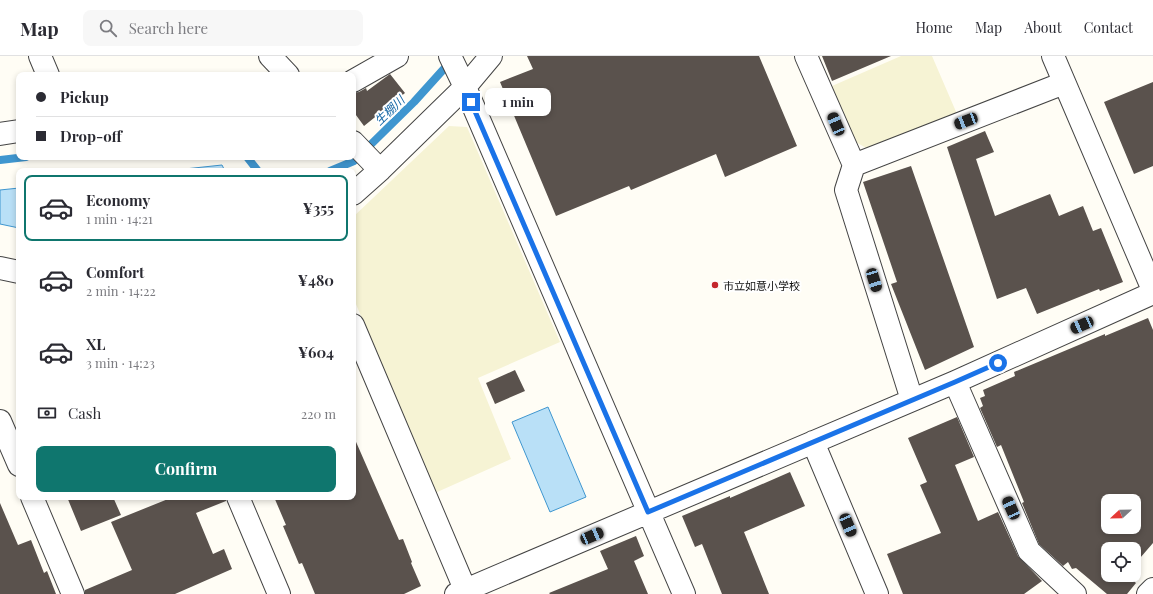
<!DOCTYPE html>
<meta charset="utf-8">
<style>
:root{--surface:#fff;--page:#f7f7f7;--text:#2b2b33;--muted:#7c7c81;--line:#e1e1e2;--accent:#0f766e}
body{margin:0;font-family:"Playfair Display","Noto Sans JP",serif;background:var(--page);color:var(--text);height:100vh;display:flex;flex-direction:column;font-size:15px;white-space:nowrap}
*{box-sizing:border-box;margin:0}
p{font-size:13px;color:var(--muted)}
.icon{flex:none;width:22px;height:22px;fill:none;stroke:currentColor;stroke-width:2;stroke-linecap:round;stroke-linejoin:round}
.map{position:relative;flex:1;overflow:hidden}
.sheet{position:absolute;left:16px;top:112px;width:340px;height:332px;display:flex;flex-direction:column;background:var(--surface);border-radius:8px;box-shadow:0 2px 6px #0003}
.sheet>*{flex:none}
.banner{position:absolute;left:16px;top:16px;width:340px;height:88px;border-radius:8px;box-shadow:0 2px 6px #0003;display:grid;align-content:center;height:88px;padding:0 20px;background:var(--surface)}
.needle{width:26px;rotate:248deg}
.buttons{position:absolute;left:1101px;top:438px;display:grid;gap:8px}
.buttons a{display:grid;place-items:center;width:40px;height:40px;border-radius:8px;background:var(--surface);box-shadow:0 2px 6px #0003;font-size:20px}
.end{position:absolute;width:18px;height:18px;margin:-9px;border:5px solid #1a73e8;background:#fff;box-shadow:0 0 0 2px #fff}
.from{border-radius:50%}
.bubble{position:absolute;height:28px;border-radius:8px;background:var(--surface);box-shadow:0 2px 6px #0003;font-size:13px;font-weight:700;line-height:28px;text-align:center}
.car{position:absolute;width:12px;height:24px;margin:-12px -6px;border-radius:5px;box-shadow:0 0 3px 1px #0007;background:linear-gradient(#222 24%,#8ab4d8 0 40%,#222 0 76%,#8ab4d8 0 86%,#222 0)}
.banner b{display:flex;align-items:center;gap:14px;height:38px;font-size:15px}
.banner b+b{border-top:1px solid var(--line)}
.banner i{width:10px;height:10px;background:var(--text)}
ul{padding:7px 0 0;list-style:none}
li{display:flex;align-items:center;gap:12px;height:66px;margin:0 8px 6px;padding:0 12px;border:2px solid transparent;border-radius:8px}
li div{flex:1}
li b{display:block;font-size:15px}
li em{font-style:normal;font-weight:700}
li.on{border-color:var(--accent)}
li>.icon{width:36px;height:36px;stroke-width:1.5}
.pay{display:flex;align-items:center;gap:10px;height:44px;padding:0 20px;font-size:15px}
.pay p{margin-inline-start:auto}
.action{display:flex;gap:8px;margin-top:auto;padding:8px 20px}
.action a{flex:1;height:46px;border-radius:8px;background:var(--accent);color:#fff;font-size:16px;font-weight:700;line-height:46px;text-align:center}
header{display:flex;align-items:center;gap:24px;box-sizing:border-box;height:56px;padding:0 20px;background:var(--surface);border-bottom:1px solid var(--line)}
header strong{font-size:19px}
nav{display:flex;gap:22px;margin-inline-start:auto;font-size:14px}
.search{width:280px;height:36px;background:var(--page);display:flex;align-items:center;gap:10px;box-sizing:border-box;padding:0 14px;border-radius:8px;color:var(--muted);font-size:15px}
.map>svg:first-child{display:block}
.farmland{fill:#f6f3d4}
.water{fill:#b9e0f7;stroke:#3f96cf}
.lines{fill:none;stroke-linecap:round;stroke-linejoin:round}
.stream{stroke:#3f96cf;stroke-width:8}
.building{fill:#5a524d;fill-rule:evenodd}
.minor-casing{stroke:#444;stroke-width:24}
.minor{stroke:#fff;stroke-width:22}
.route{stroke:#1a73e8;stroke-width:5}
.poi-dot{fill:#c4262e;stroke:#fff;stroke-width:1.5}
.labels{text-anchor:middle;dominant-baseline:central;stroke-width:4;stroke-linejoin:round;paint-order:stroke}
.poi-label{font-size:11px;fill:#111;stroke:#fff;text-anchor:start}
.water-label{font-size:12px;font-style:italic;fill:#1768a6;stroke:#fff}
</style>
<header>
<strong>Map</strong>
<div class="search"><svg class="icon" aria-label="search" viewBox="0 0 24 24"><circle cx="10" cy="10" r="6"/><path d="M15 15l6 6"/></svg>Search here</div>
<nav><a>Home</a><a>Map</a><a>About</a><a>Contact</a></nav>
</header>
<div class="map">
<svg width="1153" height="538" viewBox="0 0 1153 538">
<rect width="100%" height="100%" fill="#fffdf5"/>
<path class="farmland" d="M901 0H932L957 58 871 95 856 86 832 30Z
M449 70 467 71 560 286 478 322 511 403 435 437 353 241V161Z"/>
<path class="water" d="M222 109 225 115H166Z
M19 132V172L0 168V134Z
M548 351 586 441 550 456 512 366Z"/>
<g class="lines">
<path class="stream" d="M247 101 258 115
M0 104 26 101
M330 115 354 105 414 46 451 5"/>
</g>
<path class="building" d="M527 0H759L797 90 725 121 716 98 631 134 629 130 556 160 500 26 533 13Z
M822 0H891L832 25Z
M390 18 405 37 364 70 353 55V37L359 36 366 32 367 35Z
M1153 26V110L1134 118 1104 46Z
M985 75 994 96 976 103 995 160 1050 138 1059 160 1083 150 1093 175 1101 172 1123 226 1100 235 1099 233 1037 258 1026 232 997 243 947 91Z
M911 110 974 291 925 314 891 228 897 226 863 126Z
M1148 262 1153 274V487L1134 509V493H1108V519H1127L1136 527 1127 538H1107L1076 512 1072 513 1068 506 1063 510 1039 488 1022 447 1024 446 1001 389 997 391 980 352 983 350 980 342 985 340 983 334 1015 320 1014 316 1105 278V280ZM1108 445H1134V471H1108Z
M515 314 525 335 495 348 486 327Z
M957 361 974 401 955 409 978 465 998 456 1018 500 1042 525 1024 538H903L887 498 941 477 920 429 927 426 908 382Z
M353 379 399 484 403 483 412 506 411 507 421 530 404 538H315L302 507 299 508 283 470 286 469 274 441H353Z
M790 416 805 450 744 476 769 538H722L702 488 695 491 682 460 730 440V442Z
M67 441H113L121 459 81 475Z
M173 441H226V445L196 457 213 498 224 493 232 513 175 538H85V534L132 514 111 466Z
M0 447 18 489 31 484 44 517 47 515 56 538H0Z
M636 480 644 500 634 505 648 538H550L549 537 608 513 600 495Z"/>
<g class="lines">
<defs>
<path id="minor" d="M40 0 48 19
M270 0 288 19
M450 0 465 31 684 538
M806 0 854 109 846 134 912 344
M1053 0 1153 234
M353 25 397 0
M0 78 19 75
M353 86 380 114
M854 109 1064 27
M353 138 380 114 465 31 491 0
M0 212 19 216
M353 269 467 538
M955 326 1029 495 1075 538
M0 365 19 409
M813 386 877 538
M32 441 73 538
M238 441 279 538
M456 538 955 326 1153 237
M1148 538 1153 533"/>
</defs>
<use href="#minor" class="minor-casing"/>
<use href="#minor" class="minor"/>
</g>
<g class="lines">
<path class="route" d="M471 46 648 456 955 326 998 307"/>
</g>
<circle class="poi-dot" cx="715" cy="229" r="4"/>
<g class="labels">
<g class="poi-label">
<text x="723" y="229">市立如意小学校</text>
</g>
<g class="water-label">
<text transform="translate(389 54) rotate(-44)">生棚川</text>
</g>
</g>
</svg>
<div class="buttons">
<a><svg class="needle" viewBox="-14 -14 28 28"><path d="M0-13l5 13h-10z" fill="#e53935"/><path d="M0 13l5-13h-10z" fill="#7c7c81"/></svg></a>
<a><svg class="icon" aria-label="locate" viewBox="0 0 24 24"><circle cx="12" cy="12" r="6"/><path d="M12 2v4M12 18v4M2 12h4M18 12h4"/></svg></a>
</div>
<i class="end from" style="left:998px;top:307px"></i>
<i class="end" style="left:471px;top:46px"></i>
<div class="bubble" style="left:485px;top:32px;width:66px">1 min</div>
<i class="car" style="left:966px;top:65px;rotate:249deg"></i>
<i class="car" style="left:836px;top:68px;rotate:337deg"></i>
<i class="car" style="left:874px;top:224px;rotate:163deg"></i>
<i class="car" style="left:1082px;top:269px;rotate:246deg"></i>
<i class="car" style="left:1011px;top:452px;rotate:336deg"></i>
<i class="car" style="left:848px;top:469px;rotate:157deg"></i>
<i class="car" style="left:592px;top:480px;rotate:67deg"></i>
<div class="banner">
<b><i class="from"></i>Pickup</b>
<b><i></i>Drop-off</b>
</div>
<section class="sheet">
<ul>
<li class="on"><svg class="icon" aria-label="car" viewBox="0 0 24 24"><path d="M5 17H2v-5l4-1 3-4h7l3 4 3 1v5h-3M9 17h6M6 11h13"/><circle cx="7" cy="17" r="2"/><circle cx="17" cy="17" r="2"/></svg><div><b>Economy</b><p>1 min · 14:21</p></div><em>¥355</em></li>
<li><svg class="icon" aria-label="car" viewBox="0 0 24 24"><path d="M5 17H2v-5l4-1 3-4h7l3 4 3 1v5h-3M9 17h6M6 11h13"/><circle cx="7" cy="17" r="2"/><circle cx="17" cy="17" r="2"/></svg><div><b>Comfort</b><p>2 min · 14:22</p></div><em>¥480</em></li>
<li><svg class="icon" aria-label="car" viewBox="0 0 24 24"><path d="M5 17H2v-5l4-1 3-4h7l3 4 3 1v5h-3M9 17h6M6 11h13"/><circle cx="7" cy="17" r="2"/><circle cx="17" cy="17" r="2"/></svg><div><b>XL</b><p>3 min · 14:23</p></div><em>¥604</em></li>
</ul>
<div class="pay"><svg class="icon" aria-label="cash" viewBox="0 0 24 24"><path d="M3 7h18v10H3z"/><circle cx="12" cy="12" r="2"/></svg>Cash<p>220 m</p></div>
<div class="action"><a>Confirm</a></div>
</section>
</div>
